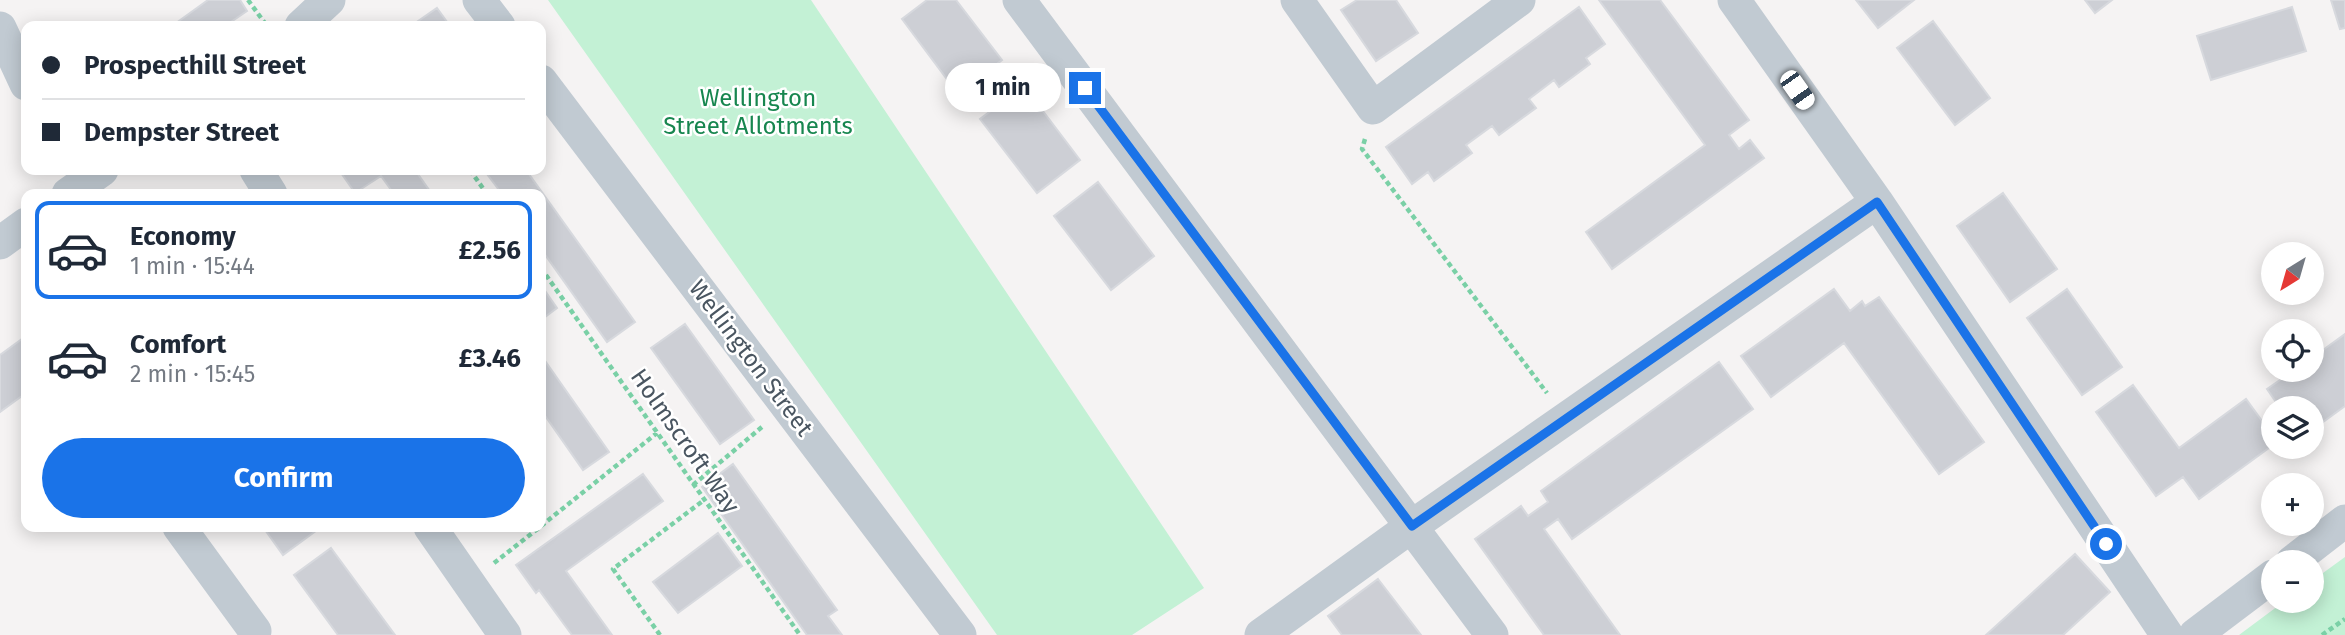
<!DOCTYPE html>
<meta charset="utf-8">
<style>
:root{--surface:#fff;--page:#f6f6f7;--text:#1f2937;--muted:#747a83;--line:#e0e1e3;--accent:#1a73e8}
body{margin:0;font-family:"Fira Sans",sans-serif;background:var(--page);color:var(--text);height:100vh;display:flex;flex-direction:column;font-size:26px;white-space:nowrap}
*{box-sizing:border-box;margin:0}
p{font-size:23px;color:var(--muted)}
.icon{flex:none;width:38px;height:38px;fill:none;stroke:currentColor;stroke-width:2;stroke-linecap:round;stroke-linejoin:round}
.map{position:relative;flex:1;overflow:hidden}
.panel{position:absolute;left:21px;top:189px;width:525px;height:343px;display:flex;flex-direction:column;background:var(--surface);border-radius:14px;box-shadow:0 4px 18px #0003}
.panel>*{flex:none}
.hud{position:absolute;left:21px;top:21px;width:525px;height:154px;border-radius:14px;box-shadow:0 4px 18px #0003;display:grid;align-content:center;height:154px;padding:0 21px;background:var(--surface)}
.needle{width:46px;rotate:217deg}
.controls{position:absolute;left:2261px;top:242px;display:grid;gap:14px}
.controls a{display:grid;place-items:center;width:63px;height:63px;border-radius:50%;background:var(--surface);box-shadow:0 4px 18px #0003;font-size:35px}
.end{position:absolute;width:32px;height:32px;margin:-16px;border:9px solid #1a73e8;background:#fff;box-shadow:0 0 0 4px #fff}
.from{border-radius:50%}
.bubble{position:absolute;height:49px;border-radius:24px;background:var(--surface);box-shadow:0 4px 18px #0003;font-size:23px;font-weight:700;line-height:49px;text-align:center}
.car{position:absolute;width:21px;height:42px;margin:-21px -10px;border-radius:9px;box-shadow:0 0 5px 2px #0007;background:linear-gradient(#fff 24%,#345 0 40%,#fff 0 76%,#345 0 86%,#fff 0)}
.hud b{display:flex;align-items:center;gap:24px;height:66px;font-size:26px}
.hud b+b{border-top:2px solid var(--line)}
.hud i{width:18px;height:18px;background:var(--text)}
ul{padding:12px 0 0;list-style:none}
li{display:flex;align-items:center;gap:21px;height:98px;margin:0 14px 10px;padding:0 7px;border:4px solid transparent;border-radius:14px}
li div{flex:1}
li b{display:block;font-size:26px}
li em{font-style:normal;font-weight:700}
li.current{border-color:var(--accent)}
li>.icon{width:63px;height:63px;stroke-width:1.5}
.action{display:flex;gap:14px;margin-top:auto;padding:14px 21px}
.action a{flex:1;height:80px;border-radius:42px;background:var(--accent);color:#fff;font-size:28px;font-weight:700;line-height:80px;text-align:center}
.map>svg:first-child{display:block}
.green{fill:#c3f1d5}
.building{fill:#cdcfd5;stroke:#d7d9de;stroke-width:2}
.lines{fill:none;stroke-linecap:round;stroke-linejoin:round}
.path{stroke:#7ad0a6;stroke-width:4.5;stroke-dasharray:5 3.5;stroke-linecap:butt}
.minor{stroke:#c1cad2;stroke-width:33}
.route{stroke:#1a73e8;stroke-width:9}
.labels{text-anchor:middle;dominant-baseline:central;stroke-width:5;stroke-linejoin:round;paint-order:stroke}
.park-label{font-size:24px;fill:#17864f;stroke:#fff}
.street-label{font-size:24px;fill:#4a5661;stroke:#fff}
</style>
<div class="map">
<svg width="2345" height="635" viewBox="0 0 2345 635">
<rect width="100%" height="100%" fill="#f5f3f3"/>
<path class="green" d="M548 0H811L1204 588 1132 635H997Z
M2345 557V635H2239L2286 600H2312V581Z"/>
<path class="building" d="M208 0H240L247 11 225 26H172Z
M927 0H956L1002 60 958 94 902 19Z
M1357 0H1396L1418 33 1376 61 1341 10Z
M1599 0H1660L1749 120 1729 135 1739 149 1750 140 1764 158 1612 269 1586 232 1705 145Z
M1856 0H1914L1878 28Z
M2085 0H2112L2095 13Z
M2331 0H2345V28L2340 29Z
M1579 7 1605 44 1586 58 1590 64 1559 87 1554 80 1529 99 1536 108 1499 135 1492 126 1466 145 1472 153 1434 181 1428 172 1412 184 1386 147Z
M2292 7 2306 51 2211 80 2197 36Z
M437 8 450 26H411Z
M1933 21 1990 98 1955 125 1897 48Z
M1024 86 1080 160 1037 193 980 119Z
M339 170H391L393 173 398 170H415L432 194H394L381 176 355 193Z
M484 170H526L635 322 607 342 541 249V194H502Z
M1098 182 1154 256 1111 290 1054 216Z
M2003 193 2057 269 2010 302 1957 226Z
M541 285 557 308 541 320Z
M1834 289 1850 311 1862 301 1865 306 1879 297 1984 442 1939 474 1844 343 1771 397 1741 356Z
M2067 289 2122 367 2082 395 2027 318Z
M685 324 754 420 720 444 651 348Z
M2345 334V406L2312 430V408H2280L2267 389 2296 369H2312V358Z
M26 336V393L0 412V355Z
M541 355 609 452 583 470 541 410Z
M1719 362 1753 409 1572 539 1558 519 1544 529 1620 635H1544L1475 539 1521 506 1528 516 1548 502 1541 491Z
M2133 385 2179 448 2246 399 2273 436V445L2199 499 2183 477 2156 496 2096 412Z
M733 464 837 610 828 616 842 635H807L702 487Z
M643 474 663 501 566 571 612 635H572L539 590 536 593 516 565Z
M263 527H319L320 528 283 555Z
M718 533 742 566 678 613 653 582Z
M331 548 395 635H338L294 575Z
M2075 554 2110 592 2063 635H1986Z
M1378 579 1421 635H1342L1328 616Z"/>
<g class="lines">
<path class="path" d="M248 0 267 26
M1365 139 1362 149 1547 393
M470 170 487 194
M541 268 800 635
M693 485 762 427
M541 526 657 433
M494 563 540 527
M660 635 613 569 704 500
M2322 635 2345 619"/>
<path class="minor" d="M479 0 499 26
M1019 0 1492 635
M1297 0 1373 108 1519 0
M1734 0 1877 202 2167 635
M301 26 329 0
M0 28 26 84
M541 81 960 635
M256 170 271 194
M68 194 102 170
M0 243 26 224
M179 527 255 631
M430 527 505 635
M2292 562 2345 521
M1261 635 1412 526 1877 202
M2195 635 2273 576"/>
</g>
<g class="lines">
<path class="route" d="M1085 88 1412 526 1877 202 2106 544"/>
</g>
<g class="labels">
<g class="park-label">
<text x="758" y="98">Wellington<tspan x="758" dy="28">Street Allotments</tspan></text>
</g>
<g class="street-label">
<text transform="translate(751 358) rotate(53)">Wellington Street</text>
<text transform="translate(685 441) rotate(55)">Holmscroft Way</text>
</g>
</g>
</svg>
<div class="controls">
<a><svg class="needle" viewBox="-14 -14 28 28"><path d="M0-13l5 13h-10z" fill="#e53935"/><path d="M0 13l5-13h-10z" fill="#747a83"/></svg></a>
<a><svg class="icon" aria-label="locate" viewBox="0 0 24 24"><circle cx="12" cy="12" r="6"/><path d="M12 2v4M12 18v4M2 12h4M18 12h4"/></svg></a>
<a><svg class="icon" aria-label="layers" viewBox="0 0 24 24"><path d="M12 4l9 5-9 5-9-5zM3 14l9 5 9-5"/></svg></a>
<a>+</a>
<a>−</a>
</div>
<i class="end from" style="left:2106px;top:544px"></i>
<i class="end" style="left:1085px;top:88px"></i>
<div class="bubble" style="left:945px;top:63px;width:116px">1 min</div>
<i class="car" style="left:1797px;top:90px;rotate:145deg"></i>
<div class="hud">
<b><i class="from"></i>Prospecthill Street</b>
<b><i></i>Dempster Street</b>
</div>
<section class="panel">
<ul>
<li class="current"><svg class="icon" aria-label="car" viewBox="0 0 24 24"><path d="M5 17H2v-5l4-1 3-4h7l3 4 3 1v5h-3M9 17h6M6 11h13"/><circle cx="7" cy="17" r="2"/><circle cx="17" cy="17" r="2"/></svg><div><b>Economy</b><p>1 min · 15:44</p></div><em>£2.56</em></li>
<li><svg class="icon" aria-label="car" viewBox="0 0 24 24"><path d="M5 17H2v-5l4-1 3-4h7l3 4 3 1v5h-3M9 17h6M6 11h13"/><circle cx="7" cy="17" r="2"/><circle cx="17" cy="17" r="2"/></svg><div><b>Comfort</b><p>2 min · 15:45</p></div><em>£3.46</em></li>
</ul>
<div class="action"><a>Confirm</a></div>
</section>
</div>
